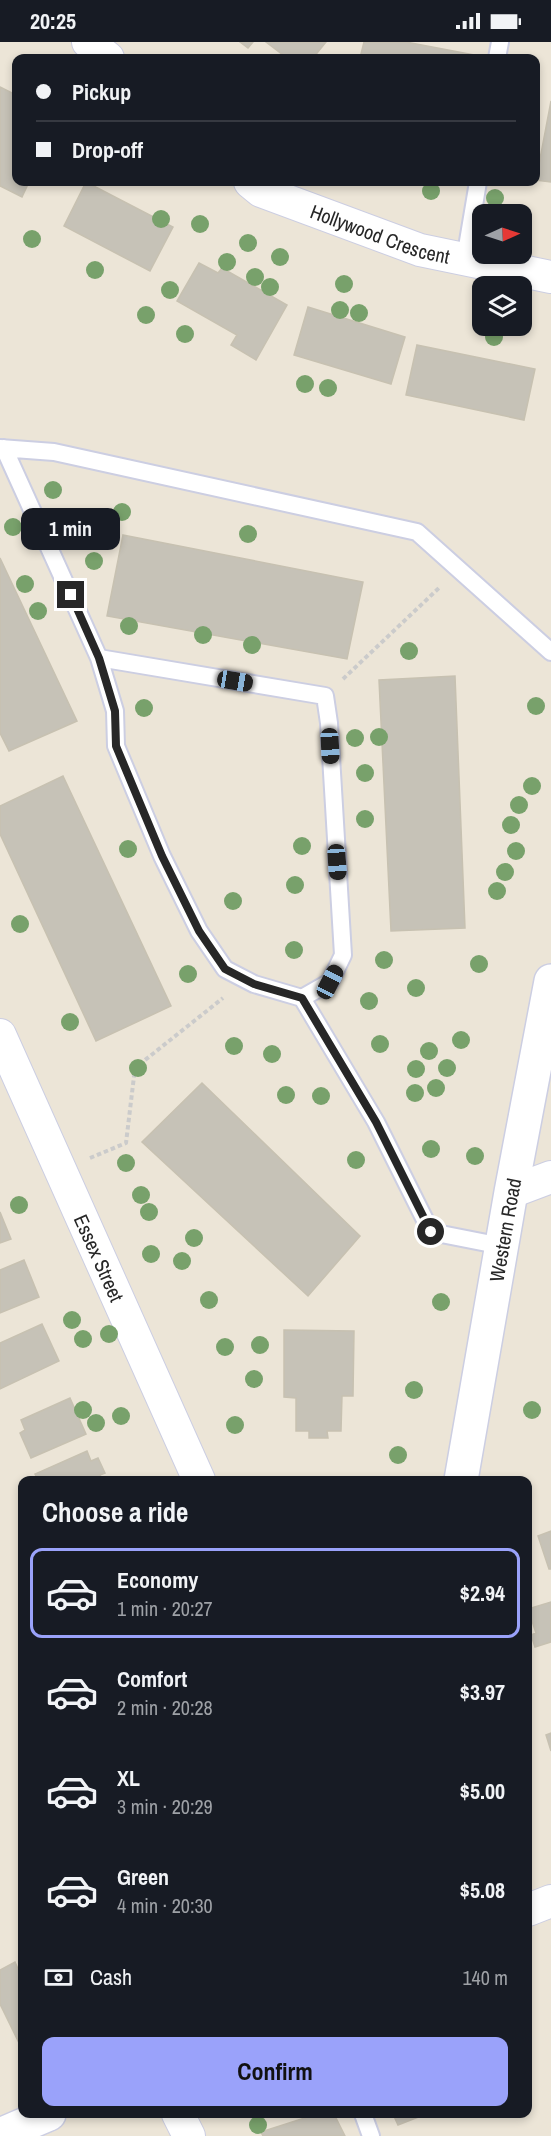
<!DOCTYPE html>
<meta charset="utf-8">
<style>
:root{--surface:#171b24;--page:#242831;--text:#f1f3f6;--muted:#9ea1a6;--line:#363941;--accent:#9aa2fa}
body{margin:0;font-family:"Archivo Narrow",sans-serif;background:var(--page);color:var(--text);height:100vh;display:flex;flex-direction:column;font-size:22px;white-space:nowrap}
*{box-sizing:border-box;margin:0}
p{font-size:20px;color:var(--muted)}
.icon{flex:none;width:33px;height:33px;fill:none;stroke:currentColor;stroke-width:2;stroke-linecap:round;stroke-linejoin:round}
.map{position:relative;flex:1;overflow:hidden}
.sheet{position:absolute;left:18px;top:1434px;width:514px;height:642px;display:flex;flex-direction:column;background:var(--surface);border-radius:12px;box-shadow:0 3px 9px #0003}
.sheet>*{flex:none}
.guide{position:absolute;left:12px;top:12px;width:528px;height:132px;border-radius:12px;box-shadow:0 3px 9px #0003;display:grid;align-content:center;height:132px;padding:0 24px;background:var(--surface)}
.needle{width:39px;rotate:87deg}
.controls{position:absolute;left:472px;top:162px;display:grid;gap:12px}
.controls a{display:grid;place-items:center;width:60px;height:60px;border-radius:12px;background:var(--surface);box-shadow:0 3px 9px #0003;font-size:30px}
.end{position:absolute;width:27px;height:27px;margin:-14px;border:8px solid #272727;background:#fff;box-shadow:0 0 0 3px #fff}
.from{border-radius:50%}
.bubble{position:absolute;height:42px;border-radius:12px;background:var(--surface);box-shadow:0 3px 9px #0003;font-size:20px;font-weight:800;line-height:42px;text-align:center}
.car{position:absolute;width:18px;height:36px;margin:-18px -9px;border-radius:8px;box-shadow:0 0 4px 2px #0007;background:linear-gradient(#222 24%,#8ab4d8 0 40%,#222 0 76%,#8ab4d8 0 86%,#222 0)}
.guide b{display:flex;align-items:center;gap:21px;height:57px;font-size:22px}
.guide b+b{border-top:2px solid var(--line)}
.guide i{width:15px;height:15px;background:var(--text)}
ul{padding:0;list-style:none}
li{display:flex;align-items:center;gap:18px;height:90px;margin:0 12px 9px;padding:0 12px;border:3px solid transparent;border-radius:12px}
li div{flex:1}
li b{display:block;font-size:22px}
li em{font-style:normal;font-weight:800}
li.selected{border-color:var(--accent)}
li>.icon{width:54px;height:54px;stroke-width:1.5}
h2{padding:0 24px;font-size:27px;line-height:72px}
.pay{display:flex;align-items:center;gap:15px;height:66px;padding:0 24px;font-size:22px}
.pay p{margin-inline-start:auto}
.cta{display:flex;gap:12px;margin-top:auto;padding:12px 24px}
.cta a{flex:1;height:69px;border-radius:12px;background:var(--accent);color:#111;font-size:24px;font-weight:800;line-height:69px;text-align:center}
.status{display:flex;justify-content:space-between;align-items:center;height:42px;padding:0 30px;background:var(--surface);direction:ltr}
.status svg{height:16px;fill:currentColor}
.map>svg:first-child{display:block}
.building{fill:#c6c2b7;stroke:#c7c1b1;stroke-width:1.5}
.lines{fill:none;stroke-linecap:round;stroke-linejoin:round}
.lane-casing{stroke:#cccee2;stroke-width:20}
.street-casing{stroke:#cccee2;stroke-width:34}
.secondary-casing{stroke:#cccee2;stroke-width:36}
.path{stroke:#cbcbcb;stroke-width:4;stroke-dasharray:4.5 3;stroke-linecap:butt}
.lane{stroke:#fff;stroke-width:16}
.street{stroke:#fff;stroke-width:32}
.secondary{stroke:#fff;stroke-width:33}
.tree{fill:#78a16b}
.route{stroke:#272727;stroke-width:8}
.labels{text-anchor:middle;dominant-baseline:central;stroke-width:6;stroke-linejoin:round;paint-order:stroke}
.street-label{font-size:20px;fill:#272727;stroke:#fff}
</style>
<div class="status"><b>20:25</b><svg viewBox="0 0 49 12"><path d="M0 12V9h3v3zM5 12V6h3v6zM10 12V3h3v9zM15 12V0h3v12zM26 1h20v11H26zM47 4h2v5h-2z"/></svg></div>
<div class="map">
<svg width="551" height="2094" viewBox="0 0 551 2094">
<rect width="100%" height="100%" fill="#ece5d7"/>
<path class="building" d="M240 0H253L248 6Z
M266 0H326L313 16H287Z
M364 0H406L475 13V16H360Z
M0 45 16 53V140H29L22 155 0 144Z
M551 59V140L536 138Z
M86 140 173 185 150 229 64 184Z
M199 221 218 231 222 226 287 263 256 318 231 303 237 293 177 259Z
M308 265 405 295 391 342 294 313Z
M417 303 535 327 524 378 406 353Z
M123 493 363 540 347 617 107 574Z
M0 516 77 679 9 709 0 691Z
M455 634 465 886 391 889 379 638Z
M63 734 171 964 96 999 0 792V764Z
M202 1041 360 1194 308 1254 142 1100Z
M0 1170 11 1197 0 1201Z
M24 1218 39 1255 0 1271V1228Z
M42 1282 59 1319 0 1347V1301Z
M284 1288 354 1289 353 1354H342L341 1389H327L328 1396H309V1389H296V1356L284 1355Z
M70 1356 86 1392 31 1416 20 1391 25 1388 21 1378Z
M87 1409 91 1419 98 1416 105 1431 100 1433 102 1438H38L35 1432Z
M551 1489V1527H549L538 1494Z
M551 1560V1600L535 1605 531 1593 536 1591 528 1567Z
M551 1691V1709L546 1693Z
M15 1920 22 1936V2004L21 2005 0 1962V1928Z
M317 2072H334L345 2094H263L261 2090Z
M393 2072H426L398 2083Z"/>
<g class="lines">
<defs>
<path id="lane" d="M497 16 500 0
M465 217 478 140
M0 406 54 410 417 490 551 610
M4 406 99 616 115 669 116 704 162 814 199 889 225 927 254 942 302 956 376 1080 431 1190 502 1204
M99 616 325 654 329 681 343 913 330 940 302 956
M363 2072 371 2094"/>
<g id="street">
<path d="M88 0 108 16"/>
<path id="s1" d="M250 140 261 149 420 208 551 235"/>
<path id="s2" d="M0 993 199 1438"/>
<path d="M511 1150 551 1135"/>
<path d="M528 1868 551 1859"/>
<path d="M178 2072 189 2094"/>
</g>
<g id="secondary">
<path id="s3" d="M461 1438 511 1150 551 939"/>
<path d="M0 2093 49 2072"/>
</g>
</defs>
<use href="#lane" class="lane-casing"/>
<use href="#street" class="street-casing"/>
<use href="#secondary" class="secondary-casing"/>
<path class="path" d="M343 637 440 545
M90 1116 126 1101 135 1026 223 956"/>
<use href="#lane" class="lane"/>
<use href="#street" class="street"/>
<use href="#secondary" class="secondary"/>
</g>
<g class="tree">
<circle cx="431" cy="149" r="9"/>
<circle cx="495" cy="156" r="9"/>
<circle cx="161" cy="177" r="9"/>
<circle cx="200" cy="182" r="9"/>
<circle cx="32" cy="197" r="9"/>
<circle cx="248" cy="201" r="9"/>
<circle cx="280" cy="215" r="9"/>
<circle cx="227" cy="220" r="9"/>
<circle cx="95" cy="228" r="9"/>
<circle cx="255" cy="235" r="9"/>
<circle cx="344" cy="242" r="9"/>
<circle cx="270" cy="245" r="9"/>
<circle cx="170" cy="248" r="9"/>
<circle cx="340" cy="268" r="9"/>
<circle cx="359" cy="271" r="9"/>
<circle cx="146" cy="273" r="9"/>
<circle cx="185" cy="292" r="9"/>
<circle cx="494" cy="295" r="9"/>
<circle cx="305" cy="342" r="9"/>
<circle cx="328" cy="346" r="9"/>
<circle cx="53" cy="448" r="9"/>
<circle cx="122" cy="470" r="9"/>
<circle cx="13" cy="485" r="9"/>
<circle cx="248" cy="492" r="9"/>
<circle cx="82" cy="499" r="9"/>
<circle cx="94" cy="519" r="9"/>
<circle cx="25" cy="542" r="9"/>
<circle cx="38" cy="569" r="9"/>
<circle cx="129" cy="584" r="9"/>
<circle cx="203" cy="593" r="9"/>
<circle cx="252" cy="603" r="9"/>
<circle cx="409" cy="609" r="9"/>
<circle cx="536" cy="664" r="9"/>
<circle cx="144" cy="666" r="9"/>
<circle cx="379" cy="695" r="9"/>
<circle cx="355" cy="696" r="9"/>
<circle cx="365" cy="731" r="9"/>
<circle cx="532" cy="744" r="9"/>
<circle cx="519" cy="763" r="9"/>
<circle cx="365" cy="777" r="9"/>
<circle cx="511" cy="783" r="9"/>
<circle cx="302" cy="804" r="9"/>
<circle cx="128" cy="807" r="9"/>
<circle cx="516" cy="809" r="9"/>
<circle cx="505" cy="830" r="9"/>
<circle cx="295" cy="843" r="9"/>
<circle cx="497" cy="849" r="9"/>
<circle cx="233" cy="859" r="9"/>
<circle cx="20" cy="882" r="9"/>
<circle cx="294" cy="908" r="9"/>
<circle cx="384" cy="918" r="9"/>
<circle cx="479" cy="922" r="9"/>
<circle cx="188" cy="932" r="9"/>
<circle cx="416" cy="946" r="9"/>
<circle cx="369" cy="959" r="9"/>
<circle cx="70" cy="980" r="9"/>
<circle cx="461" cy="998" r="9"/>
<circle cx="380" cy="1002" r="9"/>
<circle cx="234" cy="1004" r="9"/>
<circle cx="429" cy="1009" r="9"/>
<circle cx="272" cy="1012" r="9"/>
<circle cx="138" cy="1026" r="9"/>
<circle cx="447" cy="1026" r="9"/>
<circle cx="416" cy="1027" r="9"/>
<circle cx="436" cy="1046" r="9"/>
<circle cx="415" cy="1051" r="9"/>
<circle cx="286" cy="1053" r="9"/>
<circle cx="321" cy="1054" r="9"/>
<circle cx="431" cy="1107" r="9"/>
<circle cx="475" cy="1114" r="9"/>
<circle cx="356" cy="1118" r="9"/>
<circle cx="126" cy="1121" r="9"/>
<circle cx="141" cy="1153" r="9"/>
<circle cx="19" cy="1163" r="9"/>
<circle cx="149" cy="1170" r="9"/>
<circle cx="194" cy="1196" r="9"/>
<circle cx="151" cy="1212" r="9"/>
<circle cx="182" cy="1219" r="9"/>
<circle cx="209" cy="1258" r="9"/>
<circle cx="441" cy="1260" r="9"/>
<circle cx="72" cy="1278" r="9"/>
<circle cx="109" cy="1292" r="9"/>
<circle cx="83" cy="1297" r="9"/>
<circle cx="260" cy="1303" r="9"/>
<circle cx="225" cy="1305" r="9"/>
<circle cx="254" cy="1337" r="9"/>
<circle cx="414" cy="1348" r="9"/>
<circle cx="83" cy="1368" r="9"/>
<circle cx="532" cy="1368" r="9"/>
<circle cx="121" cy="1374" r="9"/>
<circle cx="96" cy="1381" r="9"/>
<circle cx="235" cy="1383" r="9"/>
<circle cx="398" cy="1413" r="9"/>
<circle cx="258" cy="2083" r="9"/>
</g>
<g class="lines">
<path class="route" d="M71 553 99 616 115 669 116 704 162 814 199 889 225 927 254 942 302 956 376 1080 431 1190"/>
</g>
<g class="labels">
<g class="street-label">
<text stroke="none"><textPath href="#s1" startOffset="141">Hollywood Crescent</textPath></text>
<text stroke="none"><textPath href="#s3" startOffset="254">Western Road</textPath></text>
<text stroke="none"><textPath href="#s2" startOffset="244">Essex Street</textPath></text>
</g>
</g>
</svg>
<div class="controls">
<a><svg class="needle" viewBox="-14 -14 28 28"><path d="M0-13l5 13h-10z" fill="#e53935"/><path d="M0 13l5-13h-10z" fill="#9ea1a6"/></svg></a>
<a><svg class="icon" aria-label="layers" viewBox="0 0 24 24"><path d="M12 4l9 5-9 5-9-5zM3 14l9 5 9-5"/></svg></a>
</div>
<i class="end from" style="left:431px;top:1190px"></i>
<i class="end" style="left:71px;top:553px"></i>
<div class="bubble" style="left:21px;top:466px;width:99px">1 min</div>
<i class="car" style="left:235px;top:639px;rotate:99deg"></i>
<i class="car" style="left:330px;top:704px;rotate:177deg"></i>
<i class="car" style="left:337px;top:820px;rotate:176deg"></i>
<i class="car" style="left:330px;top:940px;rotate:27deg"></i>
<div class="guide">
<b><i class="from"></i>Pickup</b>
<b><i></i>Drop-off</b>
</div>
<section class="sheet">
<h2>Choose a ride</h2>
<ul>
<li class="selected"><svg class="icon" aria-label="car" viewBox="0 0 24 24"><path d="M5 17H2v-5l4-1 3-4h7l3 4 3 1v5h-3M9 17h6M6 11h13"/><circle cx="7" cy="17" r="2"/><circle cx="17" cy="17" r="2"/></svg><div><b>Economy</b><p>1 min · 20:27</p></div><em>$2.94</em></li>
<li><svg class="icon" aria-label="car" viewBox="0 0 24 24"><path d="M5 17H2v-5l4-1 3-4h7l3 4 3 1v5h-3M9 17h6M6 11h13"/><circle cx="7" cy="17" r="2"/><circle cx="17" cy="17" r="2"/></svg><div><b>Comfort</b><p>2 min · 20:28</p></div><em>$3.97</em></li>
<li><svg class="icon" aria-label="car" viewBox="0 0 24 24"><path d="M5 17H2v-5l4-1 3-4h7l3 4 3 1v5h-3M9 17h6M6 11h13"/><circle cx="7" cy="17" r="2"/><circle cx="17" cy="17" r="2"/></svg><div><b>XL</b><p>3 min · 20:29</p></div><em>$5.00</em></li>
<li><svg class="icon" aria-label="car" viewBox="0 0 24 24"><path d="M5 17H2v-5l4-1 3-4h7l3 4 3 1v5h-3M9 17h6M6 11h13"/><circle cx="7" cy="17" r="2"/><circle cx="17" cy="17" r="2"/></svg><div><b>Green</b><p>4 min · 20:30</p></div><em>$5.08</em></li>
</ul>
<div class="pay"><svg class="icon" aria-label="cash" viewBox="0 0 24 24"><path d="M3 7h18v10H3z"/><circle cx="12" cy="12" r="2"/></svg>Cash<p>140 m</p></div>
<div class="cta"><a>Confirm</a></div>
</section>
</div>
